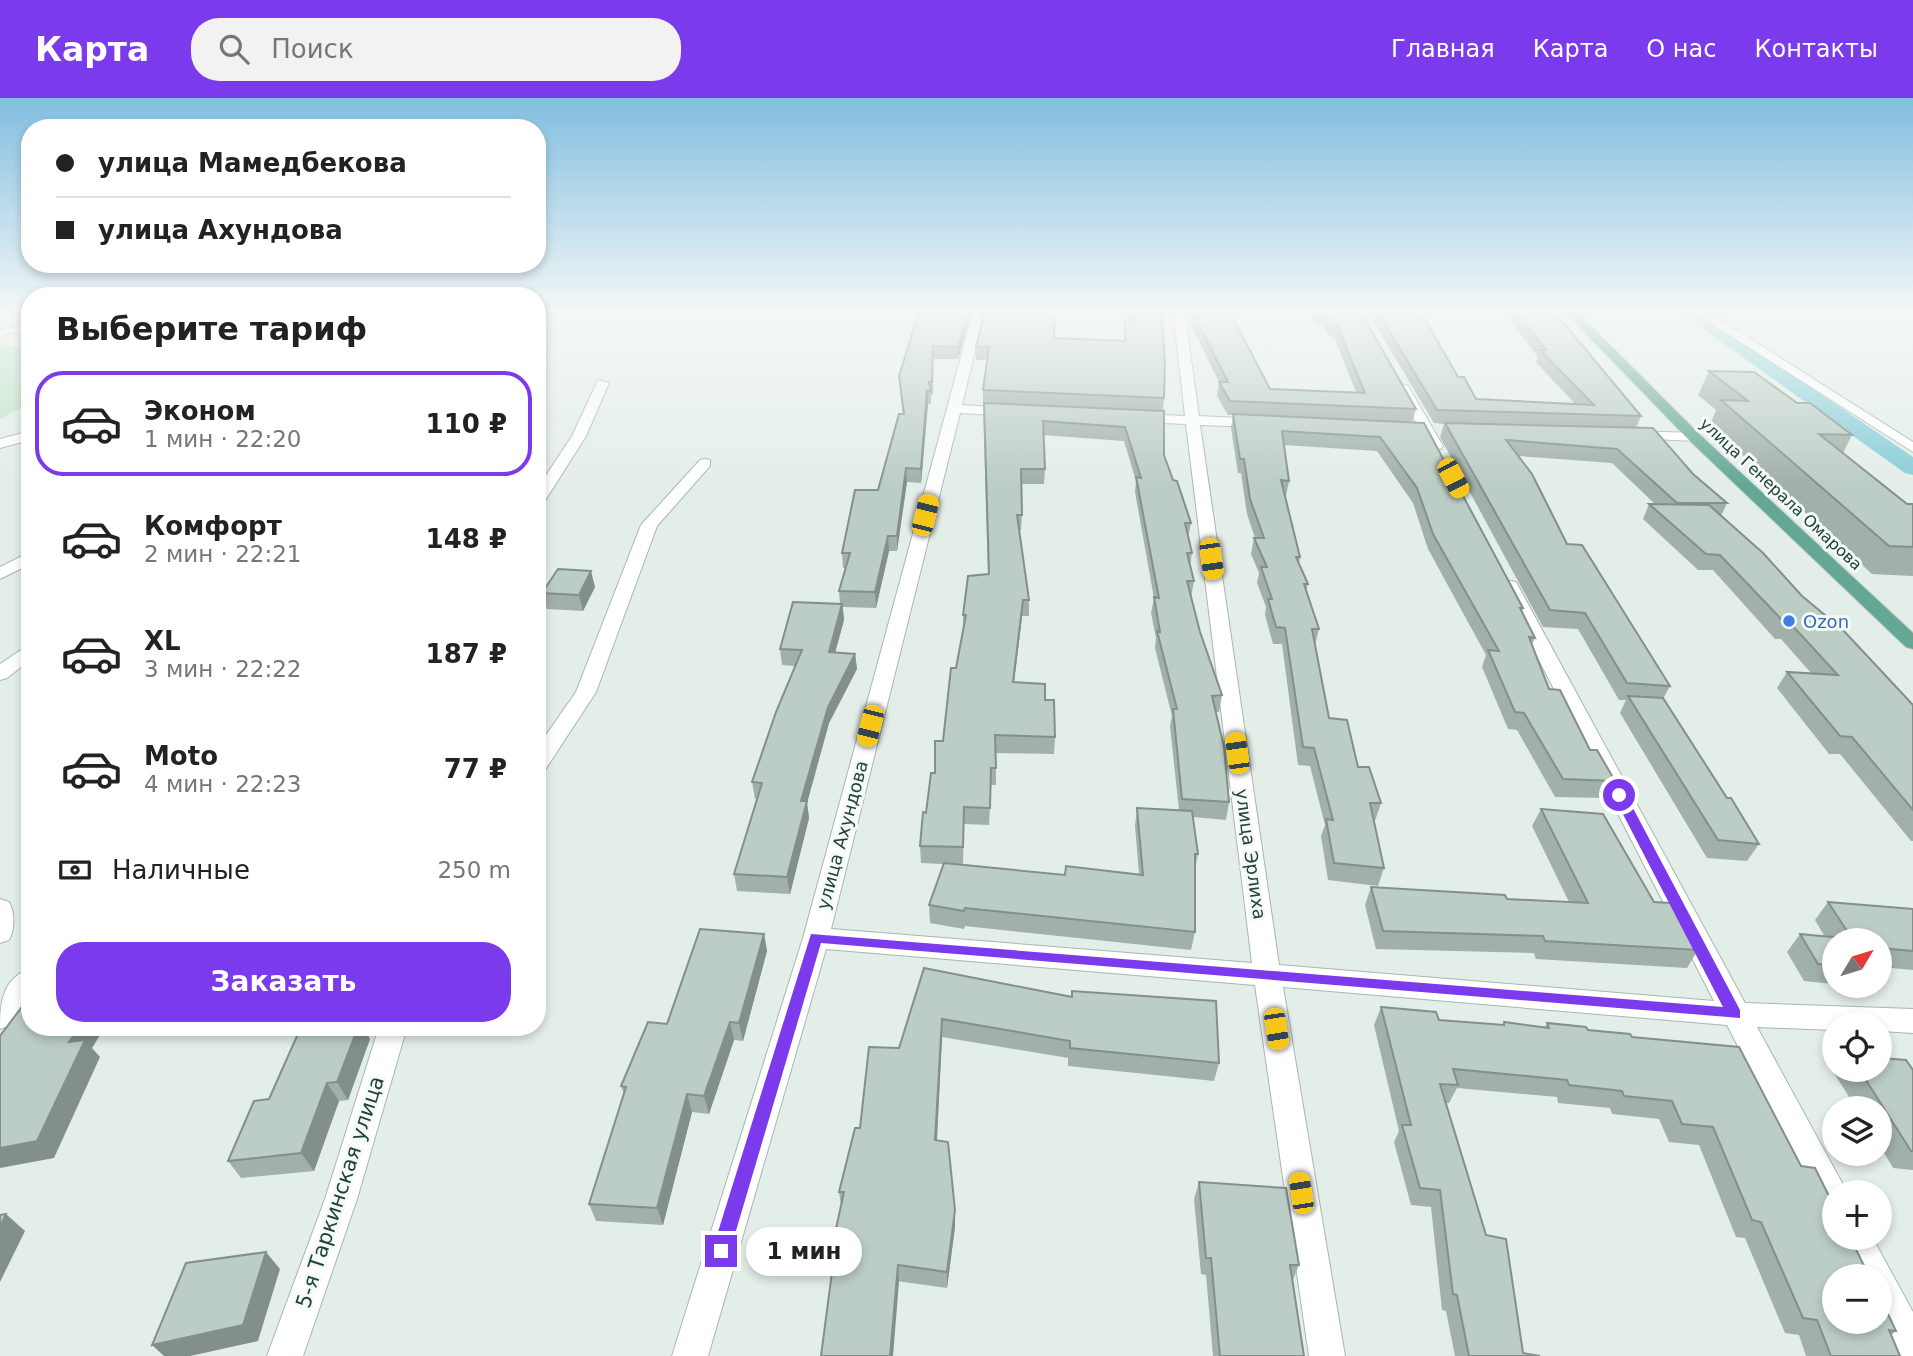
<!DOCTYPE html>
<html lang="ru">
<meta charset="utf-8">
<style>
:root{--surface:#fff;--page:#f2f2f2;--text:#222;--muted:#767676;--line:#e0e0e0;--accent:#7c3aed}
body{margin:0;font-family:"DejaVu Sans",sans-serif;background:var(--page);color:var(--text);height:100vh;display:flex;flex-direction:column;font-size:26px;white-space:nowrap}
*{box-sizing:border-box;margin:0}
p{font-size:23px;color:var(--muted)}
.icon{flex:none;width:38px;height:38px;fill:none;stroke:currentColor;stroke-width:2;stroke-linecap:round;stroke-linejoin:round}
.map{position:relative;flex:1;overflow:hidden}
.sheet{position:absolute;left:21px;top:189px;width:525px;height:749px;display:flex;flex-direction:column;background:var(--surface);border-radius:28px;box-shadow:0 4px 10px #0003}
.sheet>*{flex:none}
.guide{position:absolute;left:21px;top:21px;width:525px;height:154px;border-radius:28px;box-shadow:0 4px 10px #0003;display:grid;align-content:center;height:154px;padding:0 35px;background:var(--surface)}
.needle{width:46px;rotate:52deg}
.buttons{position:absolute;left:1822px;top:830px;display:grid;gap:14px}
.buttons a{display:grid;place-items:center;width:70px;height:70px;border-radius:50%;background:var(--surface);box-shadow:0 4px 10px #0003;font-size:35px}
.end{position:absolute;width:32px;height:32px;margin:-16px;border:9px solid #7c3aed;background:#fff;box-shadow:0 0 0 4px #fff}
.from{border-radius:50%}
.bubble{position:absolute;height:49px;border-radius:24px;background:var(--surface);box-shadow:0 4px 10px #0003;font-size:23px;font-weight:600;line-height:49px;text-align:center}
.car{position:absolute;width:21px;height:42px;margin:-21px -10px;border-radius:9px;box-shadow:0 0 5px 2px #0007;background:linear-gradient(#f5c518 24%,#345 0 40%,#f5c518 0 76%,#345 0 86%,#f5c518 0)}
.guide b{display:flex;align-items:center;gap:24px;height:66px;font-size:26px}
.guide b+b{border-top:2px solid var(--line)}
.guide i{width:18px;height:18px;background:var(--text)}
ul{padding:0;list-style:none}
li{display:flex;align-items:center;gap:21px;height:105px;margin:0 14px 10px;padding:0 21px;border:4px solid transparent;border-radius:28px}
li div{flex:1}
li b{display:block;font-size:26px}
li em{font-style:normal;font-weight:600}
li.current{border-color:var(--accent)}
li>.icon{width:63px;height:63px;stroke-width:1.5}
h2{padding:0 35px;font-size:32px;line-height:84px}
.pay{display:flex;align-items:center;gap:18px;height:77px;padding:0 35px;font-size:26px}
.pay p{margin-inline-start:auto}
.action{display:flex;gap:14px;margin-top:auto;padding:14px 35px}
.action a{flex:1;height:80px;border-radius:28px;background:var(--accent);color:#fff;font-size:28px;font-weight:600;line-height:80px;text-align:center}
header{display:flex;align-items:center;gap:42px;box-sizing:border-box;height:98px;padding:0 35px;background:var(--accent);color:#fff}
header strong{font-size:33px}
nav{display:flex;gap:38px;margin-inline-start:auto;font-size:24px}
.search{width:490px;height:63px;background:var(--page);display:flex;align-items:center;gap:18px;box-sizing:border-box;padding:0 24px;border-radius:28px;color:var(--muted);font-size:26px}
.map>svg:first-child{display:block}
.green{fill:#bbe1c4}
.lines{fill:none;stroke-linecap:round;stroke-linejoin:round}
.canal{fill:#88cdd7;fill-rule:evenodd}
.minor-casing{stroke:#a6b7b0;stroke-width:2}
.tertiary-casing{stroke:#a6b7b0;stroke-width:2}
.primary-casing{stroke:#c1cac7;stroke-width:2}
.minor{fill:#fff;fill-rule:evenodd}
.tertiary{fill:#fff;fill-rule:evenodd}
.primary{fill:#65a795;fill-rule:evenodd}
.wall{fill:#a1b0a9;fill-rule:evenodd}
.shaded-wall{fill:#83908a}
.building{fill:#bbcdc5;stroke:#83908a;stroke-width:2}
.route{fill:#7c3aed}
.shop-dot{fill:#3f7fe0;stroke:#f5faf7;stroke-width:2.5}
.labels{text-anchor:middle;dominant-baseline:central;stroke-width:6;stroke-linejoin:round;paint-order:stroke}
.far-street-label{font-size:16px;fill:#214238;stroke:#f5faf7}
.shop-label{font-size:18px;fill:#366cbe;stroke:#f5faf7;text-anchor:start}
.street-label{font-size:18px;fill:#214238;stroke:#f5faf7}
.near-street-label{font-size:21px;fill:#214238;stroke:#f5faf7}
</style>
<header>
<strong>Карта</strong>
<div class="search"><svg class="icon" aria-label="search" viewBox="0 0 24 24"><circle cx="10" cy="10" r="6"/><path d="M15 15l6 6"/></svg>Поиск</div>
<nav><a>Главная</a><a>Карта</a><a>О нас</a><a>Контакты</a></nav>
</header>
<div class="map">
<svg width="1913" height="1258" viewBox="0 0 1913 1258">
<rect width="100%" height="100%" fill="#e4eee9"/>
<path class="green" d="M0 247 30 250V305L0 321Z"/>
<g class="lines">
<path class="canal" d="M1675 211H1696L1913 359V377L1905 375Z"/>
<defs>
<path id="minor" d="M974 211H985L962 307 1010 310 1017 314 1010 318 960 315 831 831 1252 865 1186 326 1137 324 1130 320 1137 316 1185 318 1173 211H1184L1199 318 1258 321 1265 325 1258 329 1200 327 1279 867 1714 903 1501 488 1510 483 1516 484 1745 905 1913 911V935L1880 933V926H1834V932L1757 929 1847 1094H1834V1118L1823 1113 1727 927 1283 889 1345 1258H1309L1255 887 826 851 708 1258H672L803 840Z
M1698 211H1710L1719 221 1913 344V354L1711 225Z
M30 225V231L0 238V232Z
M598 282 609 285 586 338 543 406 537 408V391L572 338Z
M1397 285 1408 288 1443 348 1441 351 1429 348 1396 288Z
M1633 333 1696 335 1703 339 1696 343 1628 340V334Z
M705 361 710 362V368L657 428 596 594 545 672 537 674V650L576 594 641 427 700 362Z
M30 454V466L0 481V469Z
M30 546V562L7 580 0 582V566Z
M0 801 9 804C15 815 15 831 9 842L0 845Z
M30 871C30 897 29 921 0 931 0 906 2 880 30 871Z
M379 929H407L357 1101 303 1258H267L325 1101Z
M1838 1139H1872L1913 1214V1258H1898L1880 1222V1178H1857Z"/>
<path id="tertiary" d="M30 333V342L0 350V341Z"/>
<path id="primary" d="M1562 211H1574L1699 336 1913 535V551L1906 549 1689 342Z"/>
</defs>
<use href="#minor" class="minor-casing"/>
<use href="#tertiary" class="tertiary-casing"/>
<use href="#primary" class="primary-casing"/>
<use href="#minor" class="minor"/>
<use href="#tertiary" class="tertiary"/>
<use href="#primary" class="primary"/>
</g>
<path class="wall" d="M973 211 958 261H933V297H931V306H928L921 385 907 384 897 453H889L876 510 843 509 844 522 835 554 855 556 857 571 829 625 807 705 809 720 790 796 737 793 734 776 757 701H755L752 684 795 568 782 567 780 551 840 506 839 493 845 470H843L842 455 878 392 903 316 899 278Z
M1128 211H1161L1164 300 1163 313 1164 357 1173 382 1191 425 1188 440 1192 455 1190 468 1194 483 1191 499 1200 534 1222 597 1219 614H1216L1229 704 1226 722 1193 719 1198 756 1195 771V834L1191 852 965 828 964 831 930 825 929 807 943 766 921 765 920 748 935 675 943 643 963 533V517L988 476 983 305V292L987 262H976V249L1054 240 1124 243 1125 222H1129ZM1043 337 1124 343 1136 383 1135 394 1154 500 1151 515 1156 540 1155 550 1172 618 1170 628 1179 712 1137 710 1135 728 1139 776 1065 777 963 766 964 726 989 727 991 687H996V655L1054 656 1055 639 1045 602 1014 584 1022 518H1029V502L1019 432H1021L1022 417 1021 386H1044L1045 371Z
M1187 211H1228L1270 291 1356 294 1334 239H1330L1322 227H1315L1308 211H1359L1416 311 1412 324 1523 510 1522 514 1535 540 1532 546 1549 591 1590 652 1615 683 1607 700 1555 699 1517 632 1508 631 1482 569 1486 557 1428 451 1413 405 1377 353 1284 347 1289 383 1286 398H1285L1300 459 1299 465 1308 486 1306 494 1319 531 1315 547 1329 620 1381 705 1375 723H1374L1384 770 1378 788 1328 782 1321 738 1325 727 1310 668 1298 667 1282 546H1273L1265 517 1266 509 1257 485 1259 475 1251 456 1254 440H1255L1247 416 1241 375H1238L1231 330 1233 317H1228L1217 298 1219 284 1188 220Z
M1366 211H1419L1458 279 1476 301 1575 306 1536 264 1538 259 1501 211H1552L1641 318 1636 330 1727 405 1721 418 1913 607V743H1911L1840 656H1829L1777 590 1787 574 1811 575 1781 541H1775L1713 472H1698L1643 421 1649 406H1655L1612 365 1518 358 1567 446 1670 588 1663 601 1727 700 1759 746 1747 763 1707 760 1620 615 1626 602H1619L1578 531 1543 529 1440 339 1444 326 1434 325Z
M1709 273 1797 305 1852 337 1843 355 1907 406H1913V478L1872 476 1710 327 1716 312 1698 297Z
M595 489 583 513 547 511 542 495Z
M1541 711 1654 804 1698 852 1687 870 1536 861 1534 855 1376 851 1365 807 1371 789 1507 801 1569 804 1532 728Z
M1828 804 1913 811V872L1880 869V842H1834V886L1804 883 1787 854 1800 836 1825 839 1815 822Z
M764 836 767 853 743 943 734 942 709 1016 692 1014 663 1127 596 1123 589 1106 624 996 621 988Z
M924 870 1219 965 1214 983 1068 968V960L942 939 937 1042 955 1112V1129L947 1190 832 1174 830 1158 841 1107 839 1094 860 1030 899 950Z
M1381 909 1439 922 1502 927 1504 924 1545 929 1547 925 1632 939 1801 1068 1896 1233 1891 1237 1900 1258H1806L1799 1237 1785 1235 1745 1140 1736 1139 1699 1047 1669 1044 1659 1021 1612 1016 1610 1010 1558 1005 1557 999 1457 990 1449 1005H1446L1523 1255 1540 1258H1455L1446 1213 1442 1212 1431 1109 1411 1107 1394 1044 1399 1033 1374 927Z
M301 929H363L370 941 348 1002 339 1003 314 1073 241 1080 228 1063 269 1001Z
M1838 971 1913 972V1072L1893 1070 1880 1048V1010H1856L1834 975Z
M1199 1084 1299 1167 1293 1182 1304 1258H1213L1206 1177 1201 1176 1194 1101Z"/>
<path class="shaded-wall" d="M970 211H973L958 261V249Z
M927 293 928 306 921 385V371Z
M906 370 907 384 897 453V438Z
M888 438 889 453 876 510 875 494Z
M591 473 595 489 583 513 579 497Z
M1023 502 1022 518 1012 601 1013 584Z
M842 506 844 522 831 570 829 554Z
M855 556 857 571 829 625 807 705 809 720 790 796 787 779 801 703 828 609Z
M764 836 767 853 743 943 739 925Z
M942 921V939L936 1059 935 1042Z
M730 924 734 942 709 1016 704 998Z
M79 929H105L92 950 100 959 54 1060 0 1070V1050Z
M358 929H363L370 941 348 1002 337 984Z
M327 985 339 1003 314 1073 301 1055Z
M687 996 692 1014 663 1127 657 1110Z
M955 1112V1129L947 1190V1174Z
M6 1116 25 1133 0 1184V1129Z
M266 1154 280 1171 258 1243 190 1258H164L152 1247Z
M898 1167 899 1184 893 1258H890Z"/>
<path class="building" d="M920 211H970L958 249 933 248 932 284H929L931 293H927L921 371 906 370 897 438H888L875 494 839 493 850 455H842L855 392H878L899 316H904L899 278Z
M985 211H1055L1054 240 1125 243V222L1132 223 1130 211H1161L1165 265 1164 300 983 292 989 249H976Z
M1191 211H1228L1270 291 1365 295 1337 227H1333L1324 215H1318L1316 211H1359L1416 311 1230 303 1219 284H1228Z
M1376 211H1419L1458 279H1464L1476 301 1594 307 1540 252H1546L1514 211H1552L1641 318 1437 312Z
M1709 273 1754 274 1797 305H1810L1852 337 1819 336 1907 406H1913V449L1889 448 1721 302 1748 303Z
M984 305 1164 313V357L1173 382 1177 383 1191 425H1185L1192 455H1187L1194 483H1187L1200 534 1222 597 1212 598 1224 649 1229 704 1182 701 1173 611H1177L1157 533 1160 534 1154 499 1159 500 1136 379 1141 380 1125 329 1043 323 1045 371H1021L1022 417H1017L1029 502H1023L1013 584 1045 586V602H1054L1055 639 995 637 996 670H991L990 710 964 709 963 749 920 748 923 714 926 715 931 675H935V643H943L951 570H956L966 517H963L968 478 989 476Z
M1233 316 1424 325 1523 510H1520L1535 540 1529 539 1549 591 1560 592 1590 652H1597L1615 683 1563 681 1524 615 1515 614 1488 552 1499 553 1433 436 1417 390 1380 339 1282 333 1289 383 1281 382 1300 459H1296L1308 486H1304L1319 531H1312L1329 620 1347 622 1358 669H1369L1381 705H1370L1384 770 1334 765 1326 721 1333 722 1314 650 1303 649 1285 530 1276 529 1268 501H1272L1261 469H1267L1254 440H1264L1250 401 1244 361H1240Z
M1445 325 1653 330 1693 376 1727 405H1677L1617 351 1506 342 1532 376 1567 446 1582 447 1670 588 1627 585 1585 515 1550 512Z
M1649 406 1709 407 1763 455 1802 498 1843 532 1913 607V712L1852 639 1840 638 1787 574 1838 577 1790 525 1784 524 1720 457 1706 456Z
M558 471 591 473 579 497 542 495Z
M793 504 842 506 829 554 855 556 828 609 801 703H807L787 779 734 776 762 685 752 684 776 614 802 552 780 551Z
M1628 598 1663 600 1727 700H1731L1759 746 1718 742Z
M1137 710 1192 713 1198 756H1195V834L965 810 964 813 929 807 944 765 1065 777 1066 768 1143 777Z
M1541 711 1603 716 1654 804 1671 805 1698 852 1545 843 1543 838 1383 833 1371 789 1505 797 1507 801 1588 805Z
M1828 804 1913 811V853L1880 850V842H1853Z
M700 831 764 836 739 925 730 924 704 998 687 996 657 1110 589 1106 626 989 621 988 648 924 667 926Z
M1800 836 1842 840 1843 842H1834V867L1818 866Z
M924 870 1072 899V893L1216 903 1219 965 1070 950V943L942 921 935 1042 948 1044 955 1112 947 1174 898 1167 890 1258H821L834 1159 830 1158 844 1094H839L855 1030H860L869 949 899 950Z
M30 898V929H79L69 944 85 942 37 1043 0 1050V938Z
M1381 909 1436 914 1439 922 1504 927V924L1549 930 1547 925 1586 929 1588 932 1630 936 1632 939 1739 949 1801 1068 1815 1070 1834 1108V1139H1850L1869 1178H1834V1223H1880V1199L1896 1233 1889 1232 1900 1258H1831L1817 1222 1803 1220 1761 1124 1752 1122 1713 1029 1682 1026 1672 1003 1624 998 1622 993 1569 987 1567 982 1453 971 1458 987 1440 986 1486 1137 1506 1141 1523 1255 1540 1258H1469L1457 1197 1453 1196 1440 1092 1420 1090 1402 1027H1411Z
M301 929H358L337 984 327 985 301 1055 228 1063 254 1003 269 1001Z
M1880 960 1906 962 1913 972V1053H1911L1859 971H1880Z
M1199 1084 1286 1090 1299 1167H1290L1304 1258H1220L1211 1160H1206Z
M6 1116 0 1129V1117Z
M266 1154 243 1227 152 1247 186 1165Z"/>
<linearGradient id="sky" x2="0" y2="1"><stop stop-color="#81bee1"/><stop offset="0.55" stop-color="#f3f7f5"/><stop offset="1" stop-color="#f3f7f5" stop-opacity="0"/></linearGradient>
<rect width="1913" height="387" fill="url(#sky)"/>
<path class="route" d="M1615 694 1626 697 1740 912V920L821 845 730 1153 728 1160 721 1162 715 1160 712 1153 811 836 1723 909 1613 697Z"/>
<circle class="shop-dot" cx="1789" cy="523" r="7"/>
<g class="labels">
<g class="far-street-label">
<text transform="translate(1781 396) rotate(43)">улица Генерала Омарова</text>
</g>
<g class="shop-label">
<text x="1803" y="523">Ozon</text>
</g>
<g class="street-label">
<text transform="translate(842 737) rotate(-75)">улица Ахундова</text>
<text transform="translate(1251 756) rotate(82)">улица Эрлиха</text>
</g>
<g class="near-street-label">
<text transform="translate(340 1094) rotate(-72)">5-я Таркинская улица</text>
</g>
</g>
</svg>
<div class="buttons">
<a><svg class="needle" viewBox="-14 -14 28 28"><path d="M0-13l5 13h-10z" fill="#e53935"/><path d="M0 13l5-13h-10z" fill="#767676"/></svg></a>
<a><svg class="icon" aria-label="locate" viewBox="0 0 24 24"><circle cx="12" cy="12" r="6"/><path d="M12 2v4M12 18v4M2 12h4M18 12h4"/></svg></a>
<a><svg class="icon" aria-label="layers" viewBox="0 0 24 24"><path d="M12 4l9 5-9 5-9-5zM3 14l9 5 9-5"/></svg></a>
<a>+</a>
<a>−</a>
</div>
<i class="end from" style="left:1619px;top:697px"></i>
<i class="end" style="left:721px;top:1153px"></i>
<div class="bubble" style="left:746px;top:1129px;width:116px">1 мин</div>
<i class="car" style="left:1453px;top:380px;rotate:152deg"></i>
<i class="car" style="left:925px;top:417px;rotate:14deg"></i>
<i class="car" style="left:1211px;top:461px;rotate:172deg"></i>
<i class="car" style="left:870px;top:628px;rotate:194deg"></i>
<i class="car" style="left:1237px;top:655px;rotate:352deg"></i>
<i class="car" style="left:1276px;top:931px;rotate:171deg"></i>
<i class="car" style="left:1301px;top:1095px;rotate:351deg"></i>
<div class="guide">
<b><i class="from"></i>улица Мамедбекова</b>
<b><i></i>улица Ахундова</b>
</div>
<section class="sheet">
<h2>Выберите тариф</h2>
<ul>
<li class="current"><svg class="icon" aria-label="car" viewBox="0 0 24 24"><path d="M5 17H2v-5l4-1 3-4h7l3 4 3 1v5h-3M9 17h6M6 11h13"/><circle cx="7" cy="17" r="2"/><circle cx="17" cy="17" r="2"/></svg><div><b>Эконом</b><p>1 мин · 22:20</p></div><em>110 ₽</em></li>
<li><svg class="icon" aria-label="car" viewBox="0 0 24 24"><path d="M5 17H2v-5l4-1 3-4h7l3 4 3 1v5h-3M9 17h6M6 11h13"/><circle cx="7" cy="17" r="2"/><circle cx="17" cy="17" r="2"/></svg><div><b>Комфорт</b><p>2 мин · 22:21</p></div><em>148 ₽</em></li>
<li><svg class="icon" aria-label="car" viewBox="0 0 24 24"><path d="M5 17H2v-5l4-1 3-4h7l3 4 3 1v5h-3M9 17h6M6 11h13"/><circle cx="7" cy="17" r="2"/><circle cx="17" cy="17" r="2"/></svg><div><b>XL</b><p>3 мин · 22:22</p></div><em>187 ₽</em></li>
<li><svg class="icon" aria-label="car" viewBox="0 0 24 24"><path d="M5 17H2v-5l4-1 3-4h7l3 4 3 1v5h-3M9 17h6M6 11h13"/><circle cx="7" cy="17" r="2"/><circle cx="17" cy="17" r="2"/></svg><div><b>Moto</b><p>4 мин · 22:23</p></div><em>77 ₽</em></li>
</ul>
<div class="pay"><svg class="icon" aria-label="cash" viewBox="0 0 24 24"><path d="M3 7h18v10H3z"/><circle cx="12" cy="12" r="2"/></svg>Наличные<p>250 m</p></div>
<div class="action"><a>Заказать</a></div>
</section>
</div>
